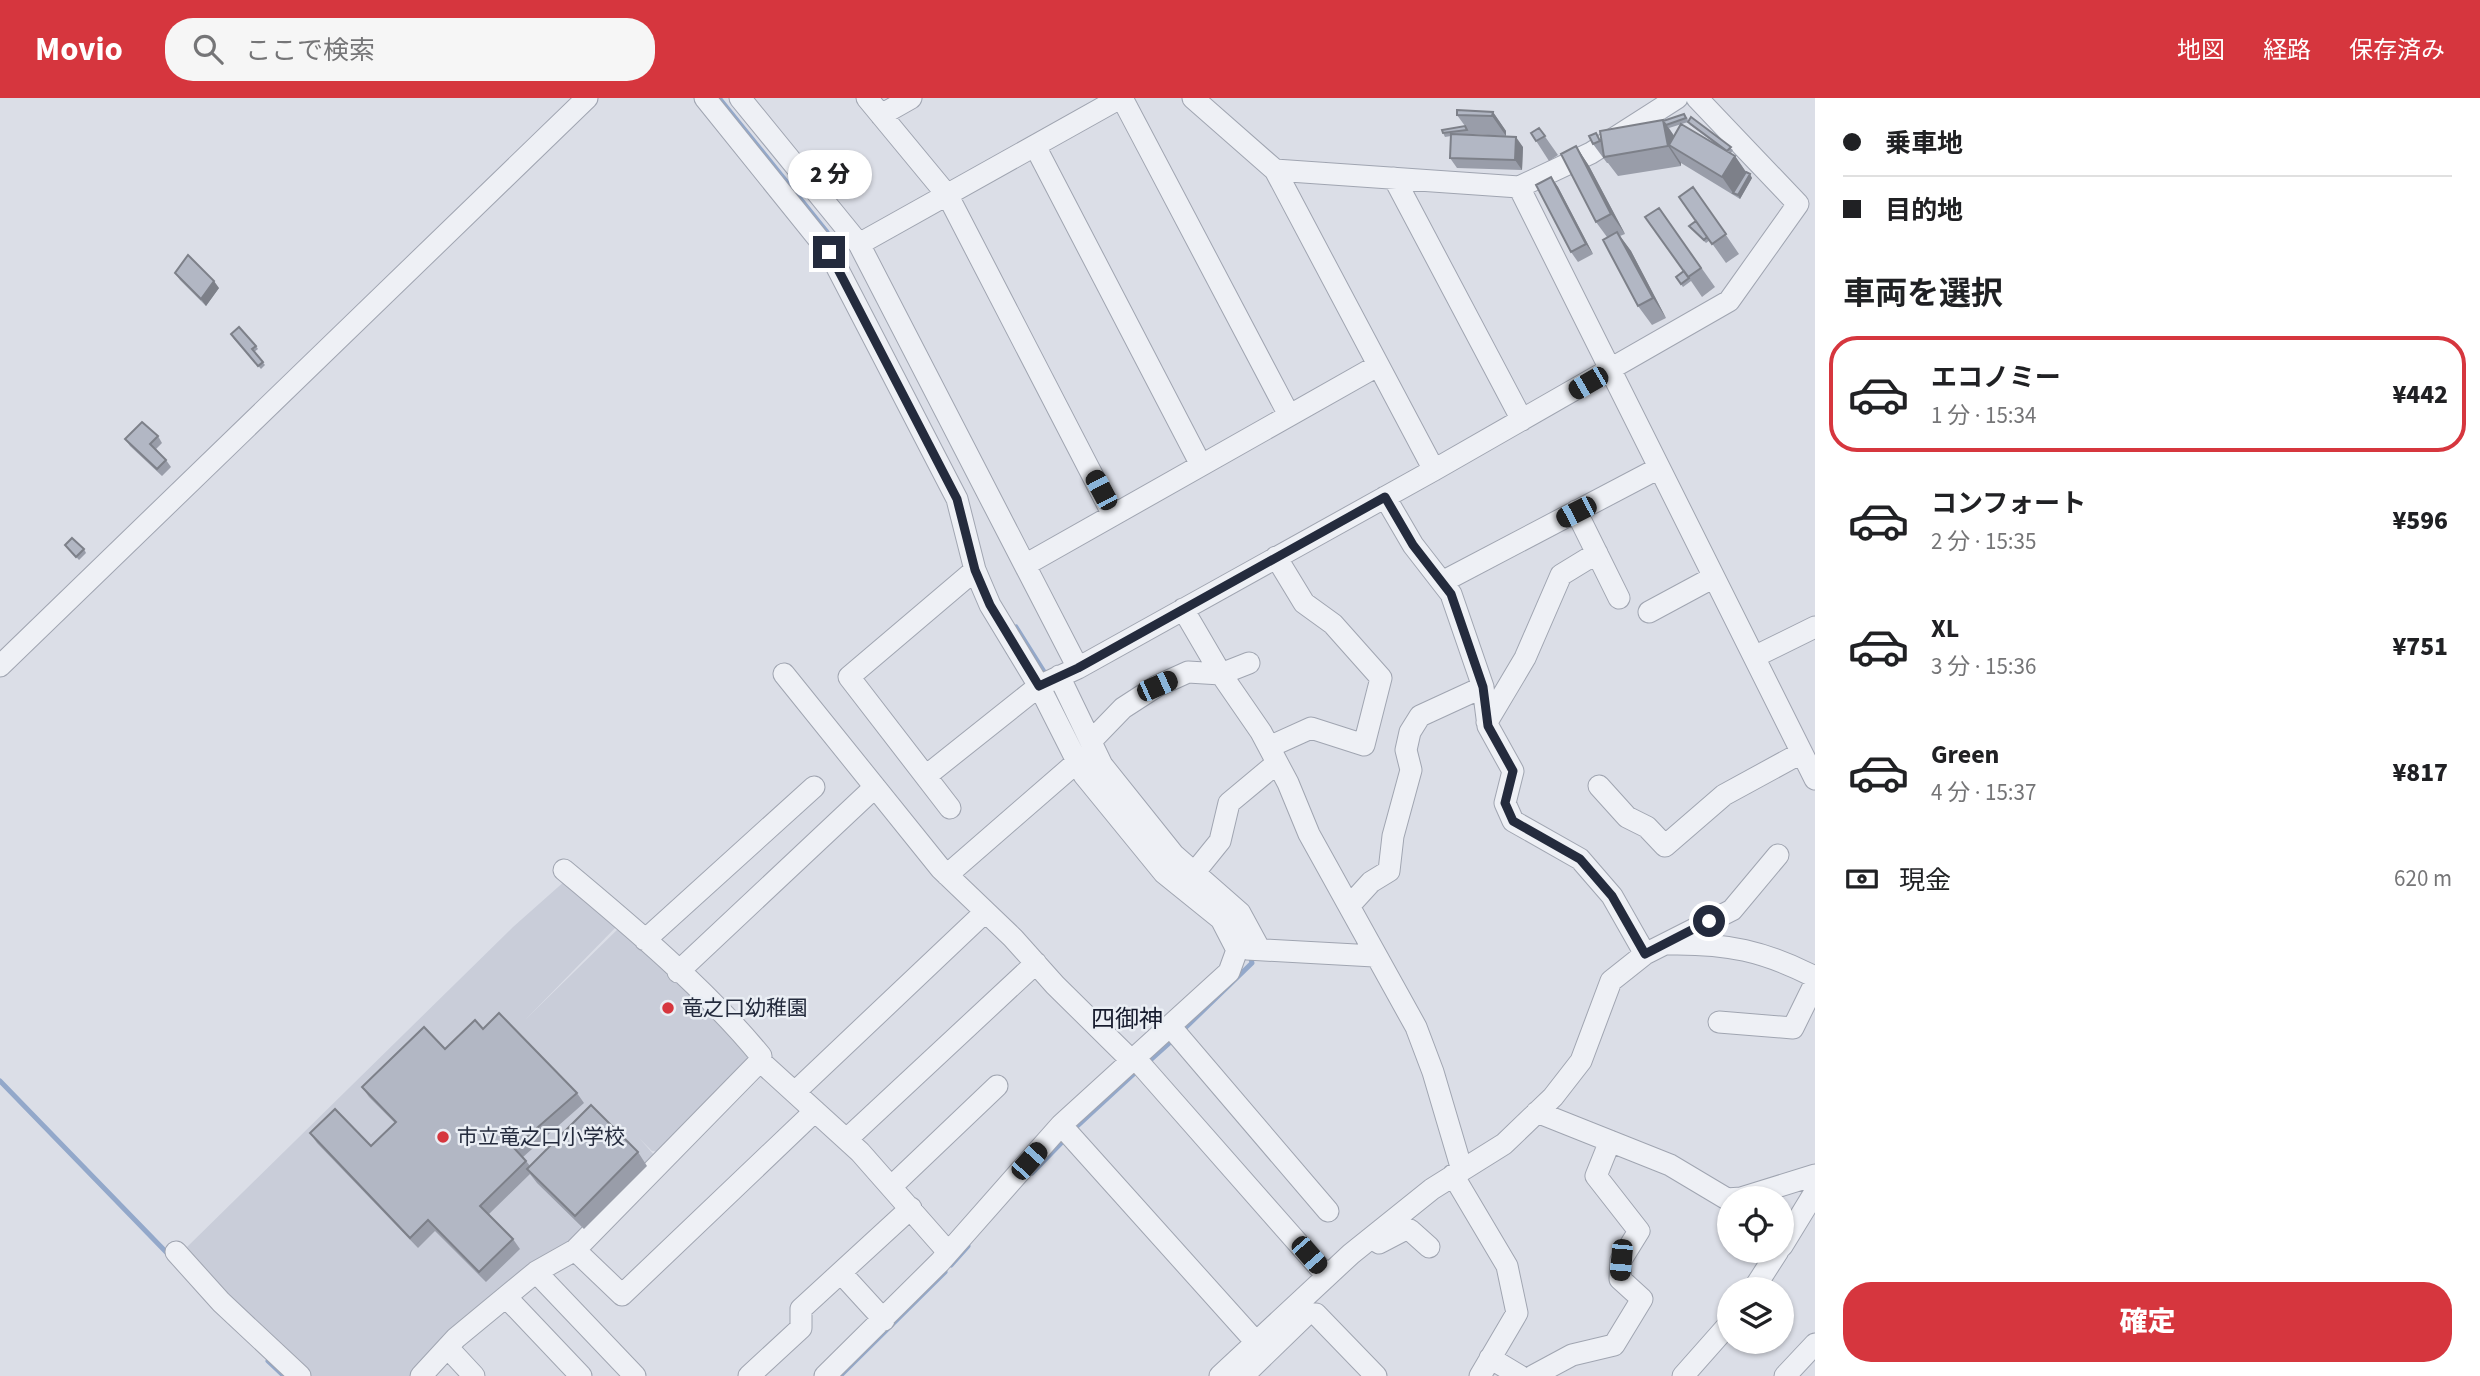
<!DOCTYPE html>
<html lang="ja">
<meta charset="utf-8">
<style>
:root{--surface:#fff;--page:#f6f6f6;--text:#202124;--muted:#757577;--line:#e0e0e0;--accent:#d6363e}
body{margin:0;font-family:"Source Sans 3","Noto Sans JP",sans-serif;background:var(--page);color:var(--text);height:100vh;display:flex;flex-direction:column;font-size:26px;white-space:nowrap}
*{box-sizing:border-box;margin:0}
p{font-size:23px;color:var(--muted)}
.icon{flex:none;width:38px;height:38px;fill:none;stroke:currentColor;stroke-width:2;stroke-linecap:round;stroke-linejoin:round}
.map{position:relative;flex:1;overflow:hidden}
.drawer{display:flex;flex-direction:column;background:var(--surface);width:665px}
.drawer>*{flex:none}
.top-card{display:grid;align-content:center;height:154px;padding:0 28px;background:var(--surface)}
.buttons{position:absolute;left:1717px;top:1088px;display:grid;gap:14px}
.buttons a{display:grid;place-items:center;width:77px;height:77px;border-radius:50%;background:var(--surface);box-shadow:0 2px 5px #0004;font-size:35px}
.end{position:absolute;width:32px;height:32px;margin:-16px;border:9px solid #242b3d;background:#fff;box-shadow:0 0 0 4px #fff}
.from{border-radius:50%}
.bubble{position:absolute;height:49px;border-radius:24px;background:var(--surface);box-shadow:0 2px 5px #0004;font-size:23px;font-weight:800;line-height:49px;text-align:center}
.car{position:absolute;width:21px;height:42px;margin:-21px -10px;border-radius:9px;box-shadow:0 0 5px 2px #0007;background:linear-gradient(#222 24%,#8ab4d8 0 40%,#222 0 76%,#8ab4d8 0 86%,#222 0)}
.top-card b{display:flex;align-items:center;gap:24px;height:66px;font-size:26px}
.top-card b+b{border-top:2px solid var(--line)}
.top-card i{width:18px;height:18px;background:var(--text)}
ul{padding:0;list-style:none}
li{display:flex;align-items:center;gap:21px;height:116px;margin:0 14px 10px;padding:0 14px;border:4px solid transparent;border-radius:28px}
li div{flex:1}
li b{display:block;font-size:26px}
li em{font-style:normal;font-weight:800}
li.active{border-color:var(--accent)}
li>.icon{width:63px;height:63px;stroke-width:1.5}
h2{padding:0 28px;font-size:32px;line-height:84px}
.pay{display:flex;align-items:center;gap:18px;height:77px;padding:0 28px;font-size:26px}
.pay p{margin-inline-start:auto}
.cta{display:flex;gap:14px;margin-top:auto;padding:14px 28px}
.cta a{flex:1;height:80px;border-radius:28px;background:var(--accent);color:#fff;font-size:28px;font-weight:800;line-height:80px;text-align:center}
header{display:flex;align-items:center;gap:42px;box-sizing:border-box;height:98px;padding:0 35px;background:var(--accent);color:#fff}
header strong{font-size:33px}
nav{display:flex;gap:38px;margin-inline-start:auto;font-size:24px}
.search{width:490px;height:63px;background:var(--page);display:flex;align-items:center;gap:18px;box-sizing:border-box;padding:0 24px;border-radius:28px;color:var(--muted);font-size:26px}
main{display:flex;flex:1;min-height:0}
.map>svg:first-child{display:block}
.built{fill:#c9cdd9}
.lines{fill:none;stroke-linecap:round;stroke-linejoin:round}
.stream{stroke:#93a8ca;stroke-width:5}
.minor-casing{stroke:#a0a5b1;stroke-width:23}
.minor{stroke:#eef0f5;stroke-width:21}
.wall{fill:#999da9;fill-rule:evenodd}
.shaded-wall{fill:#7d8089}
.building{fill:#b2b7c4;stroke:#7d8089;stroke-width:2}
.route{stroke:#242b3d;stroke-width:9}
.poi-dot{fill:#d6363e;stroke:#eaeef4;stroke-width:2.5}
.labels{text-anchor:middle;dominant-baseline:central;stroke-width:5;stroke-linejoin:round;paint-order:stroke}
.poi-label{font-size:21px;fill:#242b3d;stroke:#eaeef4;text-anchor:start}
.quarter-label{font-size:24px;fill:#171c2e;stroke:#eaeef4}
</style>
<header>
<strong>Movio</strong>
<div class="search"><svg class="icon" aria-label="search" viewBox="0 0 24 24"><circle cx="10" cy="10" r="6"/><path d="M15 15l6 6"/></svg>ここで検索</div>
<nav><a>地図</a><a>経路</a><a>保存済み</a></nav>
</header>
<main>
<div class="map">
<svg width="1815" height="1278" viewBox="0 0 1815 1278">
<rect width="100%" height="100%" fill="#dbdee7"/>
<path class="built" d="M566 782 618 827 525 922 621 828 753 958 658 1054 652 1053 639 1040 656 1059 576 1141 415 1278H311L219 1191 187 1149 513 829Z"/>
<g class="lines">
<path class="stream" d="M719 0 827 134
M1016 529 1048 580
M1182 933 1252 865 1250 857
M1146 966 1175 940
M0 983 168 1156
M1073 1032 1138 972
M1032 1075 1067 1039
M951 1167 968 1148
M268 1263 284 1278
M840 1278 945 1174"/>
<defs>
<path id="minor" d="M705 0 829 154 957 401 975 472 990 507 1039 588 1084 677 1164 775 1221 821 1237 852 1229 874 1061 1027 940 1164 825 1278
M740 0 859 146 1078 570
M867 0 948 98 1113 417
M1122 0 1289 317
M1193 0 1275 72 1434 372
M881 17 911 0
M1035 48 1201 367
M1275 72 1519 89 1591 55 1677 0
M1394 80 1522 322
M1519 89 1815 681
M859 146 1120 0
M1576 413 1619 500
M1025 467 1377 268
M1442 484 1659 370
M1183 511 1221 576 1261 634 1288 685 1309 736 1416 929 1433 974 1462 1072
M1649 514 1714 479
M1754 559 1815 529
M0 568 587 0
M784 576 941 771 1013 840 1055 887 1132 963
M1059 578 1102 667 1174 757 1240 815 1259 850
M1487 624 1525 560 1561 477 1597 455
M1091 643 1123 610 1157 588 1188 574 1221 576 1249 565
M1269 649 1311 630 1364 647 1381 580 1333 526 1304 505 1276 459
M926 678 1039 588 1078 570 1434 372 1729 203 1798 106 1697 0
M1599 688 1627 719 1647 729 1665 748 1724 697 1801 655
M950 710 849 579 975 472
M564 772C630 827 707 892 761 958L760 963
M947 777 1077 664
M1186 785 1220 743 1229 705 1277 665
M1350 807 1371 784 1389 773 1393 738 1411 672 1406 652 1410 634 1420 618 1483 589
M645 842 814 689
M1669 846C1727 845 1764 853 1815 879
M1247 851 1374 858
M1645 856 1732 812 1778 757
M678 874 875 689
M1719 924 1793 930 1815 885
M1170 928 1328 1113
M1135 960 1327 1178
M795 994 984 815
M1537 1014 1670 1067 1727 1101 1741 1100 1815 1077
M1061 1027 1255 1243
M847 1041 1036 865
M1453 1077 1507 1168 1517 1215 1480 1278
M892 1088 997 988
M1379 1145 1404 1132H1410L1429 1149
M1782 1148 1815 1094
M575 1152 622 1197 815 1013
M176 1154 221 1204 300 1278
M536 1174 635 1278
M841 1175 884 1222
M1753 1192 1778 1153
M506 1199 581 1278
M448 1250 474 1278
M1490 1260 1520 1278
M421 1278 456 1240 536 1174 575 1152 760 963 860 1054 948 1154
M749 1278 801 1230V1211L911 1110
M1220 1278 1351 1156 1432 1091 1504 1046 1553 999 1581 963 1611 883 1645 856 1612 798 1580 761 1513 723 1505 705 1513 673 1488 628 1483 589 1451 496 1413 447 1385 399
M1243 1278 1307 1216H1316L1376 1278
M1533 1278 1572 1257 1614 1247 1642 1201 1620 1181 1621 1162 1639 1133 1596 1078 1610 1043
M1683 1278 1729 1226
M1785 1278 1815 1246"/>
</defs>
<use href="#minor" class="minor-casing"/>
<use href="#minor" class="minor"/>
</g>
<path class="wall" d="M1493 14 1506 33V38L1470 36 1469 35 1470 36 1463 37 1523 49 1522 72 1457 70 1450 60 1451 38 1445 39 1443 35 1465 28 1457 17Z
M1687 19 1688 23 1733 52 1731 55 1735 58 1746 74 1752 80 1740 101 1681 65V68L1618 78 1608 65H1607L1593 46 1589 38 1602 43ZM1688 24 1690 27 1717 47 1674 38 1669 30Z
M1539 30 1558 57 1549 63 1531 35Z
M1576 48 1589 68 1625 136 1620 138 1631 153 1666 220 1652 227 1638 208 1607 139 1596 124Z
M1551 79 1558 89 1593 156 1578 164 1571 154Z
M1693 89 1739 156 1726 165 1679 99Z
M1659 110 1715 189 1702 199 1691 183 1683 189 1676 179 1684 174Z
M1696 123 1710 142 1706 145 1689 128Z
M175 175 219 190 206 208 180 182Z
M233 240 256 248 258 251 254 254 265 267 261 271Z
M158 338 162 345 156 351 166 362 171 369 162 378 130 348 125 341Z
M65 447 84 451 86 455 79 462Z
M483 931 577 995 584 1005 523 1059 530 1068 638 1054 647 1068 584 1131 537 1085 530 1076 489 1116 513 1141 520 1151 486 1184 435 1133 418 1150 317 1045 310 1035 371 1048 395 1025 369 999 362 989 445 951Z"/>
<path class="shaded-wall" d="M1493 14 1506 33V38L1492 18Z
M1663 22 1677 42 1669 47 1681 65V68L1668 48Z
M1516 39 1523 49 1522 72 1515 62Z
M1576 48 1589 68 1625 136 1611 116Z
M1735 58 1748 77 1733 95 1722 79Z
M1750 76 1752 80 1740 101 1738 97Z
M1551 79 1558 89 1593 156 1586 146Z
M1617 134 1631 153 1666 220 1653 200Z
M214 183 219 190 206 208 201 201Z"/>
<path class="building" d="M1457 12 1493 14 1492 18 1457 17Z
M1684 16 1686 20 1666 27 1663 23Z
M1691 19 1731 49 1727 53 1688 24Z
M1663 22 1668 48 1604 59 1600 33Z
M1681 26 1735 58 1722 79 1669 47Z
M1465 28 1467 32 1443 35 1442 32Z
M1539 30 1545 38 1536 43 1531 35Z
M1596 35 1600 43 1593 46 1589 38Z
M1451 36 1516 39 1515 62 1450 60Z
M1576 48 1611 116 1596 124 1561 56Z
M1746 74 1750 76 1738 97 1733 95Z
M1551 79 1586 146 1571 154 1536 87Z
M1693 89 1726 136 1712 146 1679 99Z
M1659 110 1701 170 1688 179 1645 119Z
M1696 123 1707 139 1704 142 1689 128Z
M1617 134 1653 200 1638 208 1603 142Z
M188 157 214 183 201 201 175 175Z
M1684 173 1689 180 1681 186 1676 179Z
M239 229 256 248 252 251 263 264 258 268 231 236Z
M142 324 158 338 150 346 166 362 157 371 125 341Z
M72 440 84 451 76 459 65 447Z
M499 915 577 995 514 1050 526 1063 480 1108 513 1141 479 1174 428 1122 410 1140 310 1035 335 1011 371 1048 396 1024 362 989 424 929 445 951 475 922 483 931Z
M591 1007 638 1054 575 1118 527 1071Z"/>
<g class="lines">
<path class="route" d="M829 154 957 401 975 472 990 507 1039 588 1078 570 1385 399 1413 447 1451 496 1483 589 1488 628 1513 673 1505 705 1513 723 1580 761 1612 798 1645 856 1709 823"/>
</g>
<g class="poi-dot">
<circle cx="668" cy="910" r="7"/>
<circle cx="443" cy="1039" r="7"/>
</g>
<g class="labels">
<g class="poi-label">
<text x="682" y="910">竜之口幼稚園</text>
<text x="457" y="1039">市立竜之口小学校</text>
</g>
<g class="quarter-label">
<text x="1127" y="921">四御神</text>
</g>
</g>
</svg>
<div class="buttons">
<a><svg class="icon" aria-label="locate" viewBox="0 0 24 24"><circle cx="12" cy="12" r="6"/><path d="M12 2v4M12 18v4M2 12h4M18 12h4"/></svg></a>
<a><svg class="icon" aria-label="layers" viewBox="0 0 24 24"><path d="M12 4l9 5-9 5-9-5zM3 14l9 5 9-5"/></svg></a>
</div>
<i class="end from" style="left:1709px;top:823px"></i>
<i class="end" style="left:829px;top:154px"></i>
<div class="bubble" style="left:788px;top:52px;width:84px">2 分</div>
<i class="car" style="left:1588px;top:285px;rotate:240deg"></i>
<i class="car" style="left:1101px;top:392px;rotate:332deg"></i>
<i class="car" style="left:1576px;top:414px;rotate:243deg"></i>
<i class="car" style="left:1157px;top:588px;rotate:66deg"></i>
<i class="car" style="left:1029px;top:1063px;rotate:42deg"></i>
<i class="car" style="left:1309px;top:1157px;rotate:139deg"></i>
<i class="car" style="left:1621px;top:1162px;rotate:185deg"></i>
</div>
<section class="drawer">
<div class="top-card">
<b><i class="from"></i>乗車地</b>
<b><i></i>目的地</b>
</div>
<h2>車両を選択</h2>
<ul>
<li class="active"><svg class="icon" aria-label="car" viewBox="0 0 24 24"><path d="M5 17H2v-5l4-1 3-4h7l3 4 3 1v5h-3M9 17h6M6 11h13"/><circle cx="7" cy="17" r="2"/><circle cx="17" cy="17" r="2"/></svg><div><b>エコノミー</b><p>1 分 · 15:34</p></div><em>¥442</em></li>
<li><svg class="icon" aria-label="car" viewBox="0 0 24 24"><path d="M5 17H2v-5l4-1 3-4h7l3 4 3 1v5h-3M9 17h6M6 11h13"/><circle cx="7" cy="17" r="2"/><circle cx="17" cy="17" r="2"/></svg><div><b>コンフォート</b><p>2 分 · 15:35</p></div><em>¥596</em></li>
<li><svg class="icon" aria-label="car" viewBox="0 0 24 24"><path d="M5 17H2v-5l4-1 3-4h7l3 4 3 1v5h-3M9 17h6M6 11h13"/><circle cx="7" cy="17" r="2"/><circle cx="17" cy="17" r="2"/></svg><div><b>XL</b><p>3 分 · 15:36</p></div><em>¥751</em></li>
<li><svg class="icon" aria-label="car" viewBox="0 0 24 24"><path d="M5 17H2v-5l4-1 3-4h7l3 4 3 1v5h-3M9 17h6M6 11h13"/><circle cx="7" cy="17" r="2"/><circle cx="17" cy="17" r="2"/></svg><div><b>Green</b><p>4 分 · 15:37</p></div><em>¥817</em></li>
</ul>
<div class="pay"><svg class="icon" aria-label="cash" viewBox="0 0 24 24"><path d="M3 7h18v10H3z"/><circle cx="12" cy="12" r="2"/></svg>現金<p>620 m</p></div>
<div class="cta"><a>確定</a></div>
</section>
</main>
